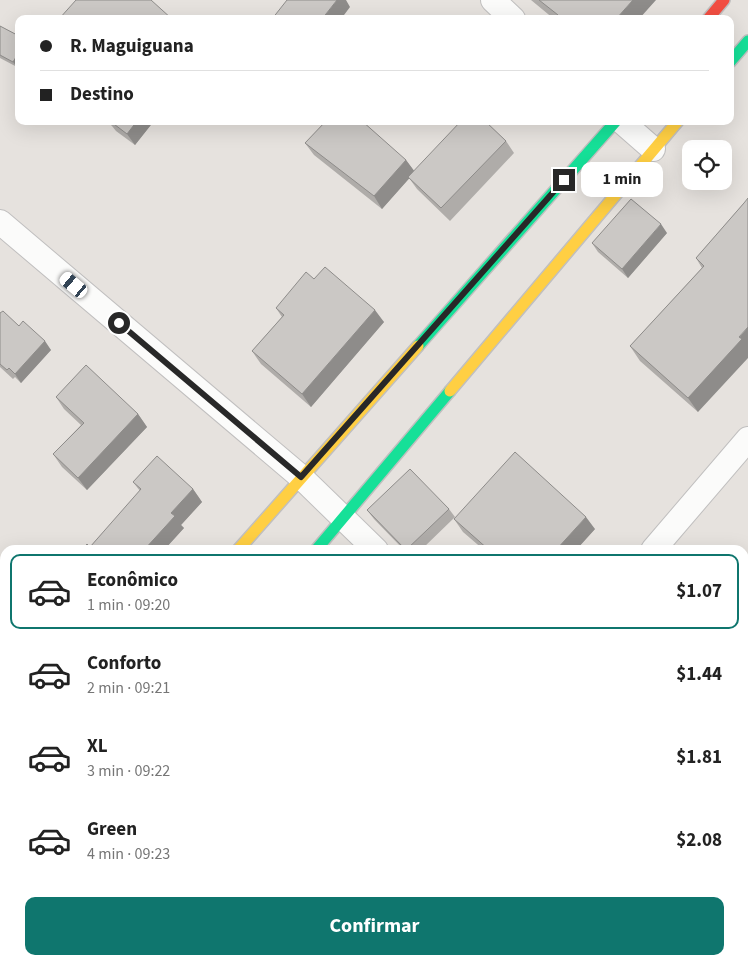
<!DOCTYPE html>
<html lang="pt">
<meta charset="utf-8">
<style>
:root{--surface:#fff;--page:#f2f2f2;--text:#222;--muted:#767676;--line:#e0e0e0;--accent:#0f766e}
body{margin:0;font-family:"Source Sans 3",sans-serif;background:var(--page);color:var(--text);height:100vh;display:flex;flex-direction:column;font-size:19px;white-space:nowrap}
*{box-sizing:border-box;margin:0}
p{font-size:16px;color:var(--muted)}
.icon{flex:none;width:28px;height:28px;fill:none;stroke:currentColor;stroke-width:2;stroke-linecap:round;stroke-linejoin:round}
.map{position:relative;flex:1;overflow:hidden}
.sheet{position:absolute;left:0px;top:545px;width:749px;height:420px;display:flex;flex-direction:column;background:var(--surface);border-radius:15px 15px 0 0;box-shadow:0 5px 20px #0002}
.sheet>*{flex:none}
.top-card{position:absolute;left:15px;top:15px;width:719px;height:110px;border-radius:10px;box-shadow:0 5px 20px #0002;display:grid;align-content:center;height:110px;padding:0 25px;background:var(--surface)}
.controls{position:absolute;left:682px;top:140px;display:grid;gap:10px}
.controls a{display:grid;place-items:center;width:50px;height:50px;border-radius:10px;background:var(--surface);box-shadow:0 5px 20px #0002;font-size:25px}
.end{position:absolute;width:22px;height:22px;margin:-11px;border:6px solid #282828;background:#fff;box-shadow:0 0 0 2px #fff}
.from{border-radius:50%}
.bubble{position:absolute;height:35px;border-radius:10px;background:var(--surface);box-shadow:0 5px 20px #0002;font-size:16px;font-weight:700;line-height:35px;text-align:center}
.car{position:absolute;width:15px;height:30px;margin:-15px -8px;border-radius:6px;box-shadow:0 0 4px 1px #0007;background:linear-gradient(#fff 24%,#345 0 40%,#fff 0 76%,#345 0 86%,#fff 0)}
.top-card b{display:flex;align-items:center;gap:18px;height:48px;font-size:19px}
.top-card b+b{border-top:1px solid var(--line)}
.top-card i{width:12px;height:12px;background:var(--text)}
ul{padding:9px 0 0;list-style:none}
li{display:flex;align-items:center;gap:15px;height:75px;margin:0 10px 8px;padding:0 15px;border:2px solid transparent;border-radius:10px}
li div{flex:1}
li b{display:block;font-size:19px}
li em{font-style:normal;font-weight:700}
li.active{border-color:var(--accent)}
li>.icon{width:45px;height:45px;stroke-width:1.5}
.primary-button{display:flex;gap:10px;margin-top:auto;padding:10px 25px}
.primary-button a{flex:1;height:58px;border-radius:10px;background:var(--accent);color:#fff;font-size:20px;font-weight:700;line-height:58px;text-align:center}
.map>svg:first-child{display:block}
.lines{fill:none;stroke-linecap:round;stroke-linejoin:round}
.street-casing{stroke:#c0bfbf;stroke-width:26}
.fast-casing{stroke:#c0bfbf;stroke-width:14}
.slow-casing{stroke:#c0bfbf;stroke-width:14}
.jam-casing{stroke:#c0bfbf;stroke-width:14}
.street{stroke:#fbfbfa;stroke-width:24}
.fast{stroke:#16e098;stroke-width:11}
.slow{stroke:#ffcf43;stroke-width:11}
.jam{stroke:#f24e42;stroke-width:11}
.wall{fill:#afaca9}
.shaded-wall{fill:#8e8c8a}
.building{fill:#cbc8c5;stroke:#8e8c8a}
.route{stroke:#282828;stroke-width:6}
</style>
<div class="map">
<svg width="748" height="965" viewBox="0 0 748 965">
<rect width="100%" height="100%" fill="#e6e2de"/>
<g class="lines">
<defs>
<path id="street" d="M493 0 513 19
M621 121 653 149
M0 222 301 477 376 550
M653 550 748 439
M744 901 748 905
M411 960 416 965"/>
<path id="fast" d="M730 62 748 41
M418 346 616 121
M316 550 450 391
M0 827 5 821"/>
<path id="slow" d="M450 391 678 121
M238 550 418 346
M0 912 5 907"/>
<path id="jam" d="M708 19 724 0"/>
</defs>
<use href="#street" class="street-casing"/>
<use href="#fast" class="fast-casing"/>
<use href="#slow" class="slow-casing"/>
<use href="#jam" class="jam-casing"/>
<use href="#street" class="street"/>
<use href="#fast" class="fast"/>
<use href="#slow" class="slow"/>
<use href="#jam" class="jam"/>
</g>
<path class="wall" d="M531 0H656L554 19Z
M0 26 19 36V63L17 67 0 58Z
M107 121H154L135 145 116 131 112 126Z
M506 141 514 153 450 221 417 189 409 178 382 209 314 155 305 143 406 160 414 171Z
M744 203 698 412 640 361 630 346 702 268 696 258Z
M667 233 628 278 598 252 592 243Z
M314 279 384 322 311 407 261 364 252 351 282 317 276 308Z
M0 313 19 326 51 350 21 383 15 377 13 379 0 367Z
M56 397 138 414 147 427 87 490 62 467 53 454 81 425 64 409Z
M133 482 193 489 202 502 181 525 184 528 164 550H81L90 547 140 491Z
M449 509 455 517 421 550H404L374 519 367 510Z
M454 519 595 529 576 550H484L463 532Z
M530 960H599L594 965H536Z
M684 960H744L748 965H689Z"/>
<path class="shaded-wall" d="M337 0H346L350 7 341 19H322Z
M633 0H656L639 19H616Z
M19 52V63L17 67 13 62Z
M137 121H154L135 145 127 134Z
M406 160 415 172 382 209 374 196Z
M661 224 667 233 628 278 622 269Z
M375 310 384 322 311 407 302 394Z
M748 327V358L698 412 688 398Z
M45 341 51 350 21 383 15 374Z
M138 414 147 427 87 490 78 478Z
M193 489 202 502 181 525 184 528 164 550H144L171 513Z
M586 517 595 529 576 550H556Z
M5 724V745L0 751V729Z"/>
<path class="building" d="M76 0H151L172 19H59Z
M287 0H337L322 19H272Z
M539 0H633L616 19H554L558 15Z
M0 26 19 36V52L13 62 0 55Z
M110 121H137L127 134Z
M326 121H362L406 160 374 196 305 143Z
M461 121H485L506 141 441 208 408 177Z
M748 198V327L739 337 742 339 688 398 630 346 704 266 696 258 744 203Z
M631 199 661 224 622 269 592 243Z
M325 267 375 310 302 394 252 351 284 315 276 308 306 272 314 279Z
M3 311 19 326 23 321 45 341 15 374 9 368 7 370 0 364V313Z
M86 365 138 414 78 478 53 454 84 423 56 397Z
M515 452 586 517 556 550H489L454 519Z
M157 456 193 489 171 513 175 516 144 550H81L87 544 90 547 141 489 133 482Z
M410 469 449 509 406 550 367 510Z
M0 705 5 710V724L0 729Z
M744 955 748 959V965H692L687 960H744Z
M535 960H578L574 965H540Z"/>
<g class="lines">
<path class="route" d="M119 323 301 477 564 180"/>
</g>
</svg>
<div class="controls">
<a><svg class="icon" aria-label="locate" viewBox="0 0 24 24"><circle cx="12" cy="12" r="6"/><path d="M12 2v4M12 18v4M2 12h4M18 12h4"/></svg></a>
</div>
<i class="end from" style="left:119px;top:323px"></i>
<i class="end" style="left:564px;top:180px"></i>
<div class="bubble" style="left:581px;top:162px;width:82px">1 min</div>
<i class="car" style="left:74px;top:285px;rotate:310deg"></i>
<div class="top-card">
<b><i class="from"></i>R. Maguiguana</b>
<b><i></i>Destino</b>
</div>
<section class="sheet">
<ul>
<li class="active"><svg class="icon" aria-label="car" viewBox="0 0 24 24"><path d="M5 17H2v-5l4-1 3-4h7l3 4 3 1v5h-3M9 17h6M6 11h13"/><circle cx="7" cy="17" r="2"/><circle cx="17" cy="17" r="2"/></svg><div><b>Econômico</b><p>1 min · 09:20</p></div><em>$1.07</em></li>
<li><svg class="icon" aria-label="car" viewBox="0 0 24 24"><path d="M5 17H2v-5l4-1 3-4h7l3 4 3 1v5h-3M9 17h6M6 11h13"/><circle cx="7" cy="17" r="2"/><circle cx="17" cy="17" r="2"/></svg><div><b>Conforto</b><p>2 min · 09:21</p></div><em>$1.44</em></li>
<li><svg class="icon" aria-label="car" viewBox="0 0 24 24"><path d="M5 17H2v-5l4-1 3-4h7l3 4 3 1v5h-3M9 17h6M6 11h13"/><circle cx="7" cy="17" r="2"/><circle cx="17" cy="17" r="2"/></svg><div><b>XL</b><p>3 min · 09:22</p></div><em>$1.81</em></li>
<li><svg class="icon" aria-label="car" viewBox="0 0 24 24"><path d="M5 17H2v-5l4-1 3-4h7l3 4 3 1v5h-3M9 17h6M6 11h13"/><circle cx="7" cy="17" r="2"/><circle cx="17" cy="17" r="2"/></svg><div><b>Green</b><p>4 min · 09:23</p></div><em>$2.08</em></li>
</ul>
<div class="primary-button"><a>Confirmar</a></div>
</section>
</div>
